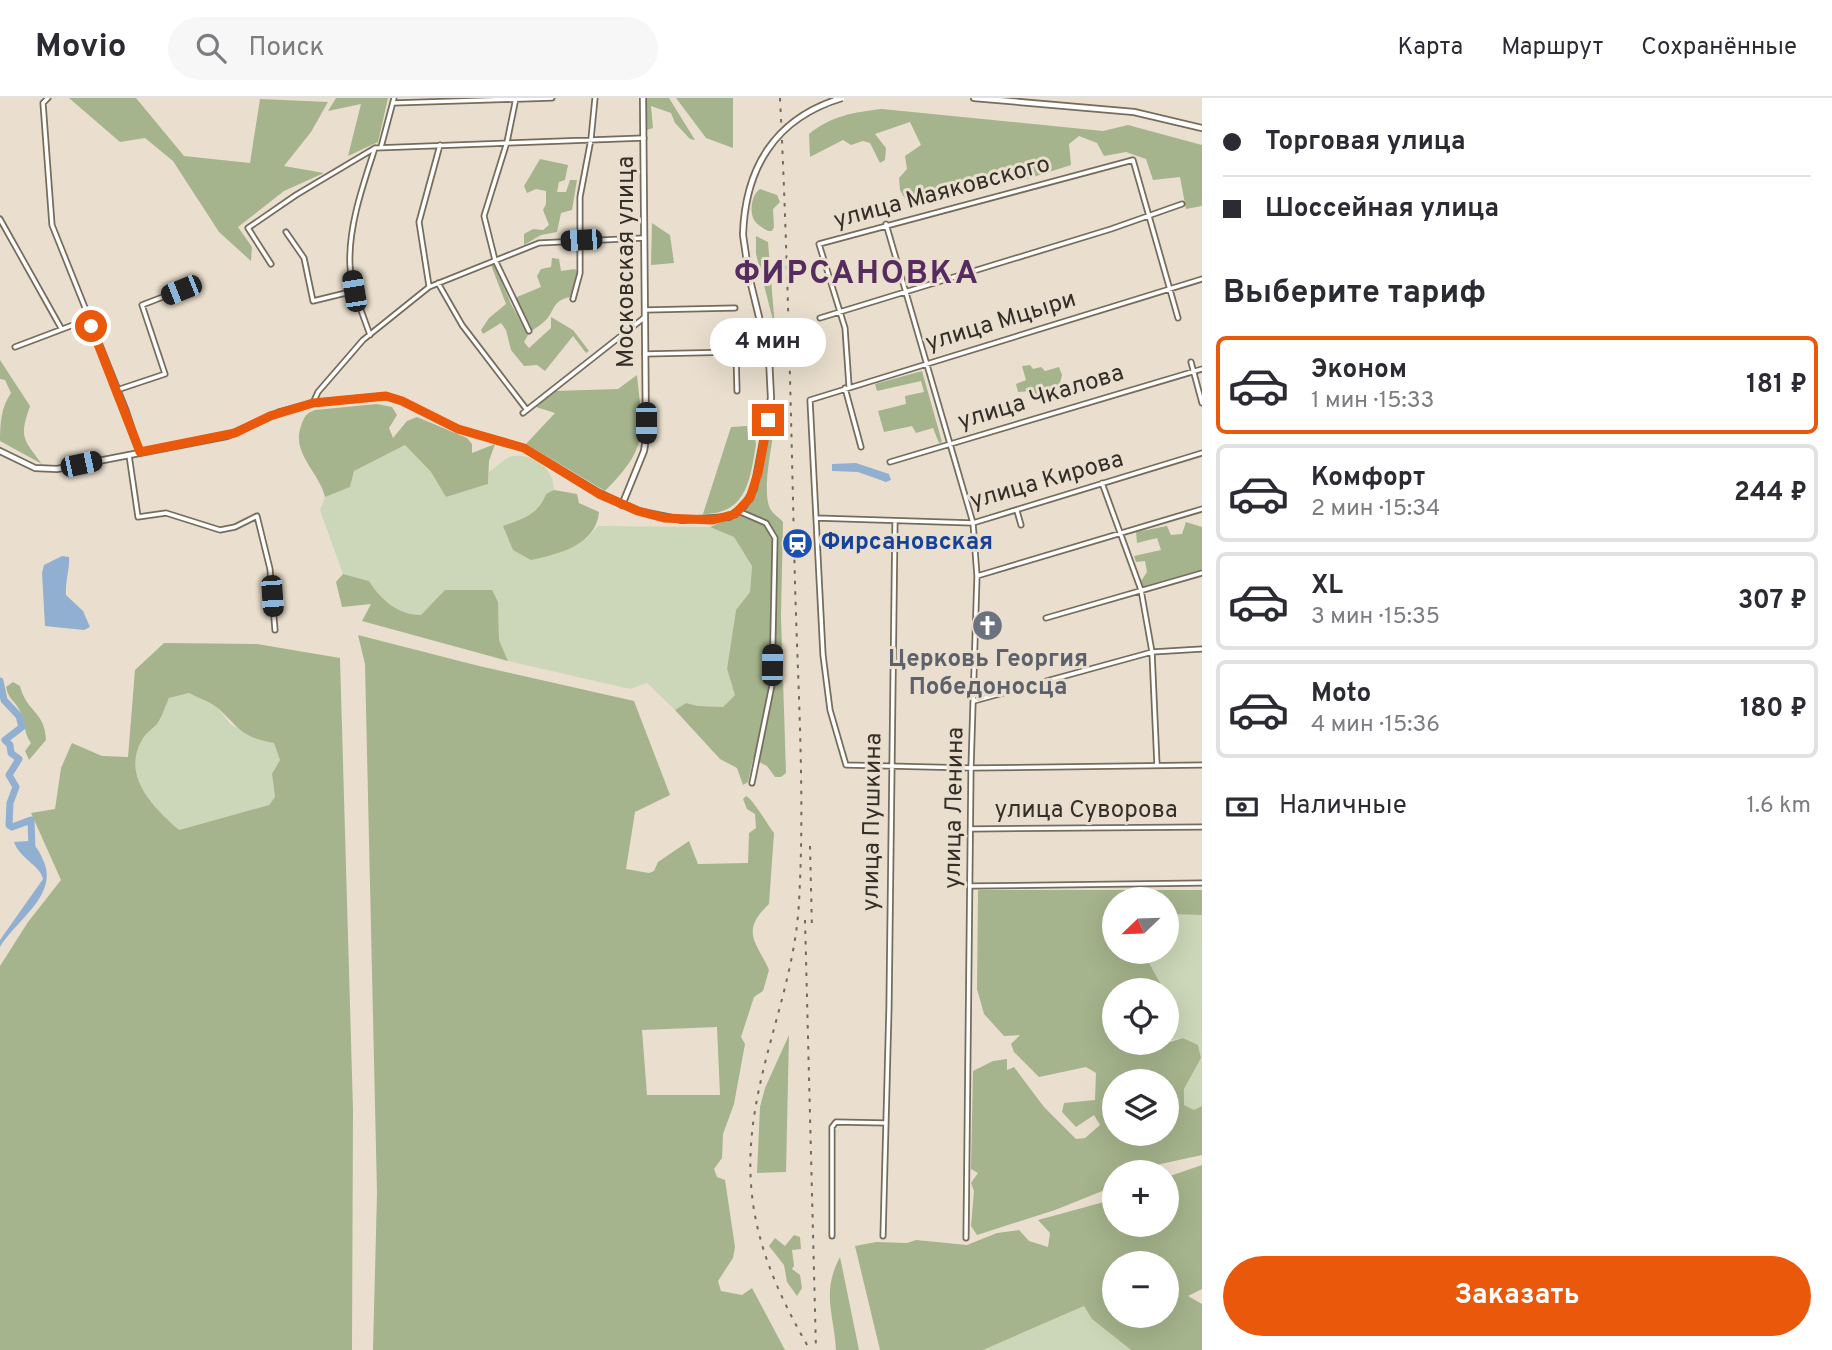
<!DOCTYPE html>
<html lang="ru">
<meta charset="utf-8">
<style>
:root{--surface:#fff;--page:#f7f7f7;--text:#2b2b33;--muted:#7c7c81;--line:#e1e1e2;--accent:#ea580c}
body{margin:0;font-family:Overpass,sans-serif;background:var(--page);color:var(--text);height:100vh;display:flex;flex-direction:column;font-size:26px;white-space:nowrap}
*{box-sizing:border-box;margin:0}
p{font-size:23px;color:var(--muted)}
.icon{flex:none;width:38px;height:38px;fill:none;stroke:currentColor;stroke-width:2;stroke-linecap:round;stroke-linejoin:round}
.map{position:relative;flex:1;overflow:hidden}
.details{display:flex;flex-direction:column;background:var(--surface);width:630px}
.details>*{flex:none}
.top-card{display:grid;align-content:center;height:154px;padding:0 21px;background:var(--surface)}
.needle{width:46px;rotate:247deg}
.fabs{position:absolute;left:1102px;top:789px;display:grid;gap:14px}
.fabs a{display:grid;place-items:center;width:77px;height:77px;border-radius:50%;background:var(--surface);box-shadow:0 7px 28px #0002;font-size:35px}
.end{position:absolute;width:32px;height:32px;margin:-16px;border:9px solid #ea580c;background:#fff;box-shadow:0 0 0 4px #fff}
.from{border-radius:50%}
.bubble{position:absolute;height:49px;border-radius:24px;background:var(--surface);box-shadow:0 7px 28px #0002;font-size:23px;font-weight:700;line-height:49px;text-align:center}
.car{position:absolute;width:21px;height:42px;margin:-21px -10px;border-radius:9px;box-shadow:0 0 5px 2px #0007;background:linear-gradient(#222 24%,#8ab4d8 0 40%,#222 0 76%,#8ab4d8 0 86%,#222 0)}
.top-card b{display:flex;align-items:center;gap:24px;height:66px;font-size:26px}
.top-card b+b{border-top:2px solid var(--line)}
.top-card i{width:18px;height:18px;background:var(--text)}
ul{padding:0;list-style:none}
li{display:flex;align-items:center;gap:21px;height:98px;margin:0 14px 10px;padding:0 7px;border:4px solid var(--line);border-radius:10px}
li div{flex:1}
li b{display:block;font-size:26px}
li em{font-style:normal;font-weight:700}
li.selected{border-color:var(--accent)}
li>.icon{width:63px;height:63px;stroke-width:1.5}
h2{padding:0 21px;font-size:32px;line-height:84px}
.pay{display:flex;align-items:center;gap:18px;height:77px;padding:0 21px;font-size:26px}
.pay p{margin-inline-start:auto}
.primary-button{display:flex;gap:14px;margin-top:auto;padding:14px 21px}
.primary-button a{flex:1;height:80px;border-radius:42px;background:var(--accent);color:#fff;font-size:28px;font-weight:700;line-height:80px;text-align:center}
header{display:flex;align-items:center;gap:42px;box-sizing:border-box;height:98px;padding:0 35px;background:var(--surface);border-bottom:2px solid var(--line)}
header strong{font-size:33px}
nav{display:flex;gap:38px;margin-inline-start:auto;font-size:24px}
.search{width:490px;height:63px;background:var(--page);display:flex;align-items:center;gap:18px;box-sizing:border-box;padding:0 24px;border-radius:38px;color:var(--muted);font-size:26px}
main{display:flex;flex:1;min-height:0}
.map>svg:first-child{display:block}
.green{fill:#cbd7b8}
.forest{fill:#a5b48c;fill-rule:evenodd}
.water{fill:#91afd0}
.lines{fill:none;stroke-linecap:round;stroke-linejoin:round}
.river{stroke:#91afd0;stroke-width:7}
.minor-casing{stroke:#766c5c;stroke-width:7}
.tertiary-casing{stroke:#766c5c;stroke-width:8}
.minor{stroke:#fff;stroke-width:3.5}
.tertiary{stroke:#fff;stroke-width:4.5}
.rail{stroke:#716a60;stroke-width:2;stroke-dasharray:3.5 7;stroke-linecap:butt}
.tertiary-bridge-casing{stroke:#766c5c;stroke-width:8;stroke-linecap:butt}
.tertiary-bridge{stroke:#fff;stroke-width:4.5}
.route{stroke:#ea580c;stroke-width:9}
.labels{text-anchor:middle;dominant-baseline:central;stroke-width:6;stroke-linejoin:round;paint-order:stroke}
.street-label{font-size:24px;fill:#342f29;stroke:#eadfce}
.transit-label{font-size:24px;font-weight:bold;fill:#164399;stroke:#eadfce;text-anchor:start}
.worship-label{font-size:24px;font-weight:bold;fill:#5b616d;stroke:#eadfce}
.district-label{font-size:32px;font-weight:bold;letter-spacing:2px;fill:#562b60;stroke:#eadfce}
</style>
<header>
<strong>Movio</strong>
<div class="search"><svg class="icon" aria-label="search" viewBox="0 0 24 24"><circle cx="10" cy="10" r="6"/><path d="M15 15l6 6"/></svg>Поиск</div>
<nav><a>Карта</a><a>Маршрут</a><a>Сохранённые</a></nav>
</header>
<main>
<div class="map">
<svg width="1202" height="1252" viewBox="0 0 1202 1252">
<rect width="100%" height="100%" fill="#eadfce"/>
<path class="green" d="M405 347 431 374 446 399 488 386 489 374C496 369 505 360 512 358 534 355 554 371 554 392L546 396C538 417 522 421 503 429L586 441 598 428 710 429 734 439 752 468 750 494 736 512 727 571 735 597 723 609 698 608 686 605 675 612 647 585 630 591 508 563 499 542 498 504 445 492 421 517C397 517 381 502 369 483L343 476 320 412 325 399 350 389 354 373Z
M189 595 217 609 231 627 274 645 280 662 272 676 275 699 269 707 178 732C154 710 121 678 142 642 145 636 152 631 157 625 162 619 165 609 169 600Z
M1167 816 1202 817V1008L1194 1012 1184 1007V991L1201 960 1198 947 1183 940 1167 943 1170 906 1167 892H1164L1143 854H1167Z
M1084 1208 1092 1221 1131 1252H983Z"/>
<path class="forest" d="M69 0H136L184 58 250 65 260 1 328 4 311 34 284 68 324 75 284 93 238 129 252 149 251 163 219 134 173 63 145 40 120 44Z
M336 0H388L378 44 348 58 361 6 328 13Z
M647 0H669L695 42 690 41 675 25 671 15 651 8 653 30 647 32Z
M676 0H733V50L706 40Z
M882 11 1103 33 1128 27 1202 47V108L1186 111 1180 79 1153 82 1146 61 1126 54 1104 58 1097 45 1079 38 1069 46 1071 67 1030 80 907 104 900 92 899 80 907 71 905 58 921 47 910 24 875 36 886 50 885 62 880 65 870 45 863 43 851 47 843 42 810 59 809 36C831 18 854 14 882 11Z
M540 61 568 67 565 82 559 84 557 94H566L570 82H577L572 112 561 115 557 134 541 137 524 147V136L533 131 543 132 549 127 543 112 546 106V93L536 91 527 95 524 88Z
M760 91 777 97 780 104 773 111 774 129 772 133H768C763 130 757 127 754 122 749 113 752 96 760 91Z
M652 125 670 137 674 165 651 167Z
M756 138 768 144 775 230 756 156Z
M552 160 559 161 561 173 575 171 578 174 570 199C553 202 555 212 546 222 542 226 536 230 531 233L516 206 517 199 541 189 537 178 541 171 551 169Z
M494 165 511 206 528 237 524 244 529 250 551 230V219L573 232 589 253 586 255 573 238 545 273 537 267 524 268 511 252 506 232 501 225 483 236 481 232 489 220 506 206 491 167Z
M0 262 30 308C19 340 23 340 42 366L0 343C0 326 1 309 11 295L5 282 0 281Z
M1030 267 1033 271 1041 269 1045 273 1059 269 1062 277 1059 289 1045 300 1031 293 1018 294 1016 286 1026 282 1022 268Z
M922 273 942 344 939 345 933 330 916 335 912 328 884 334 878 313 906 306 905 298 924 294 921 283 877 293 875 286Z
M637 277C643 337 649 348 605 393L526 346 555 315 536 309 554 293 618 291Z
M377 306 392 309 397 317 389 330 393 340 407 323 417 319 467 340 472 346V355L495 346 489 363 488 386 446 399 431 374 405 347 354 373 350 389 325 399C319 374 291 355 301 328 304 319 306 315 315 312Z
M769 326 774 331C772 348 761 397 771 412 773 416 780 420 783 424L781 518 786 675 781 679H775L767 668 753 661 748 684 743 687 737 670 720 661 675 612 686 605 698 608 723 609 735 597 727 571 736 512 750 494 752 468 734 439 710 429C768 406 760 380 769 326Z
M747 328 748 339 755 341 756 346C750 382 747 416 703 416L731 329Z
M554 392 577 396 579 405 599 414C596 447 559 456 531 462L513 452 503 428C522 421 538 417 546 396Z
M1186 424 1202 429V473L1143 490 1141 483 1147 474 1145 463 1136 464 1134 458 1161 452 1157 440 1137 445 1136 434 1167 428 1171 437 1182 436Z
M343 476 369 483C381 502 398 517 421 517L445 492H492L498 504 499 542 508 563 362 523 371 506 342 509 336 484Z
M358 537 479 568 634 603 670 697 635 714 626 771 649 775 654 773 658 764 689 743 698 766 748 765 749 735 756 730 755 716 747 711 743 701 746 698C753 701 767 726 774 735L769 806C740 834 756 843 769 872L763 893 754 899 741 939 745 946 734 1006 723 1036 722 1060 714 1071 717 1079 725 1082 735 1149 733 1160 718 1183 721 1193 742 1197 752 1190 785 1252H373L377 1095 365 566ZM717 929 720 997H647L642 932Z
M164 545 257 546 340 560 353 1012 352 1252H0V868L28 824 61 782 31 715 55 711 61 670 72 645 102 658 128 659 135 572ZM189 595C198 600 211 604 219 611 241 632 242 639 274 645L280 662 272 676 275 699 269 707 179 732C154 710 121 678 142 642 145 636 152 631 157 626 162 619 165 609 169 600Z
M13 584 20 588C27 615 45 613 46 642L29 662 25 653 31 645C23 634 26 625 20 613 15 602 9 603 6 589Z
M978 792H1202V817L1167 816V802L1157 801 1155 799 1115 802V854H1143L1164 892H1115V945H1167L1183 940 1198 947 1201 960 1184 991V1007L1194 1012 1202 1008V1057L1156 1067 1166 1072 1159 1074H1115V1088L1055 1112 977 1137 971 1128 974 1093 971 1085 978 1075 971 1071 973 973 993 963 1007 961V972L1014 969 1044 1009 1076 1041 1085 1040 1100 1027 1094 1017 1076 1029 1062 1014 1064 1005 1095 1002 1096 975 1086 969 1039 979 1014 954 1011 946 1020 937 1004 938 984 916 977 891ZM1115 984H1167V1036H1115Z
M789 937 786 1074 757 1075 760 1009 765 990Z
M1202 1067V1191L1188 1198 1202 1206V1252H1131L1092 1221 1084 1208 983 1252H880L855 1148 876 1144 907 1145 916 1142 967 1147 997 1135 1019 1132 1029 1143 1048 1149 1050 1135 1038 1122 1115 1101V1127H1167V1079ZM1115 1166H1167V1218H1115Z
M794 1137 800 1139 801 1151 792 1152 794 1168 792 1171 800 1177 802 1190 797 1198 787 1184 784 1167 769 1148 775 1140 785 1148Z
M840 1159 859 1252H836C834 1215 821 1195 840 1159Z"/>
<path class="water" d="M856 365 889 376 891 382 886 384 858 374 832 373V366Z
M62 458 69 459C70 470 65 484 66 497L83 513 90 529 84 532 45 528 42 475 44 467Z
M28 743C37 747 40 755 44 764 58 798 15 823 0 849V842L43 781C40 767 20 761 14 744Z"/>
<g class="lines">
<path class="river" d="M0 583 4 602 19 618 22 629 5 642 10 647 11 655 19 661 9 677 16 689 10 705 9 727 12 729 31 722 32 751"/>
<defs>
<path id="minor" d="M48 0 43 5 52 127 126 312 140 354
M516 0 507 44 484 118 495 162 529 233
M393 5 552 0
M381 49 394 0
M0 121 61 230
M886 126 973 425 977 478 971 670 966 1140
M286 134 304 160 313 203 354 193
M271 166 248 130 296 97 375 50 644 40
M1202 181 810 302 823 557 830 612 846 667 971 670 1202 667
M438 185 462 227 527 312
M429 188 419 124 440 47
M573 201 580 175V99L591 41 595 0
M645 212 735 210
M820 220 1111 131 1182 106
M370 237C362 214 352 192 350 168 348 129 363 87 375 50
M15 249 89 221
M645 256 736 254 737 293
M1191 264 1202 305
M849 288 845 230 819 146 1133 62 1178 220
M845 290 861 349
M117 292 165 276 142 207 181 192
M313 305 318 294 363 242 429 189 539 145 644 140
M523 315 645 219
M129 357 138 419 166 415 220 432 235 429 257 418 270 471 275 532
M890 364 1202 271
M1102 385 1141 492 1152 554 1157 667
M738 413 766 425 775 440 772 587 752 685
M1017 413 1021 427
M816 420 973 425 1202 355
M977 478 1202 411
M1046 520 1202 475
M974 603 1152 554 1202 551
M971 731 1202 729
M971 788 1202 785
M832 1138V1029L836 1024 886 1025
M883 1138 889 909 895 423"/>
<path id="tertiary" d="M974 0 1134 14 1202 30
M0 353 35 370 57 371 227 338 280 314 313 305 386 298 402 303 458 331 524 350 599 395 638 413 682 422 729 419 744 408 754 391 771 300 769 260 749 178 743 137
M622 407 644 353 646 340 643 0"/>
</defs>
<use href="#minor" class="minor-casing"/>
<use href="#tertiary" class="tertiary-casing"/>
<use href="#minor" class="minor"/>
<use href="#tertiary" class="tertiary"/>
<path class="rail" d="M780 0C788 162 791 323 795 485 798 591 805 698 799 804 794 901 744 986 751 1086 755 1147 780 1200 810 1252
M810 748 812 832
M805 822 816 1252"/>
<defs>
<path id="tertiary-bridge" d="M743 137C745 70 775 20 842 0"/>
</defs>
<use href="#tertiary-bridge" class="tertiary-bridge-casing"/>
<use href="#tertiary-bridge" class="tertiary-bridge"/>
</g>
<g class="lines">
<path class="route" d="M91 228 140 354 235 335 270 318 313 305 386 298 402 303 458 331 524 350 599 396 638 413 664 420 713 422 735 416 750 400 758 375 768 322"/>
</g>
<defs>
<symbol id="station-disc" viewBox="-11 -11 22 22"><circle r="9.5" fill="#1a4fb4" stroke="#eadfce"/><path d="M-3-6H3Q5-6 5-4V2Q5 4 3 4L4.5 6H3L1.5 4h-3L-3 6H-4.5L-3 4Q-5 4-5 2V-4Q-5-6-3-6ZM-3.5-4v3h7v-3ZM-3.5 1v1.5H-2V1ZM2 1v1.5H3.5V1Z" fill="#fff"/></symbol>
<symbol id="church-disc" viewBox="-11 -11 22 22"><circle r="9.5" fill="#6b7280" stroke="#eadfce"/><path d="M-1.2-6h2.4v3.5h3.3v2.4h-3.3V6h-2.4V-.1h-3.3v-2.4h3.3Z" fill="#fff"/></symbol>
</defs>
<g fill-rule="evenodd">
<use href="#station-disc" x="780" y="428" width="35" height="35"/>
<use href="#church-disc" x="970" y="510" width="35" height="35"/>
</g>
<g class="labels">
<g class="street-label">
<text transform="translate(942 95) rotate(-15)">улица Маяковского</text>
<text transform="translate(627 164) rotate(-90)">Московская улица</text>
<text transform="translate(1001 224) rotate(-17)">улица Мцыри</text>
<text transform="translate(1041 300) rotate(-17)">улица Чкалова</text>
<text transform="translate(1047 383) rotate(-16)">улица Кирова</text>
<text transform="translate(955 710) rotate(-89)">улица Ленина</text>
<text x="1086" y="713">улица Суворова</text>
<text transform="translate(873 724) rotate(-89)">улица Пушкина</text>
</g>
<g class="transit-label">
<text x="821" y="445">Фирсановская</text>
</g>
<g class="worship-label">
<text x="988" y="562">Церковь Георгия<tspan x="988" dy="28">Победоносца</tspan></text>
</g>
<g class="district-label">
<text x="857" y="177">ФИРСАНОВКА</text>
</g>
</g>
</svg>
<div class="fabs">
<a><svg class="needle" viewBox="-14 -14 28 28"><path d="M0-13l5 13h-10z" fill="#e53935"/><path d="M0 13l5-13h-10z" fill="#7c7c81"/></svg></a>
<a><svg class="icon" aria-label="locate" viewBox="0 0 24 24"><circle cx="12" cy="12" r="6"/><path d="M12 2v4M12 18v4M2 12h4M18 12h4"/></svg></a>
<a><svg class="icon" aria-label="layers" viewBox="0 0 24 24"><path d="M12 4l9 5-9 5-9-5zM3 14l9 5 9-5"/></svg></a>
<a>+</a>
<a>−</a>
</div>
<i class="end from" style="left:91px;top:228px"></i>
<i class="end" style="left:768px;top:322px"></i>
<div class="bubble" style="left:710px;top:220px;width:116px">4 мин</div>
<i class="car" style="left:581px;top:142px;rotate:267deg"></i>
<i class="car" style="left:181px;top:192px;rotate:248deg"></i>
<i class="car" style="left:354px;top:193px;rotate:351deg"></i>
<i class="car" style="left:646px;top:325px;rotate:180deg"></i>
<i class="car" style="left:81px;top:366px;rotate:78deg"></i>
<i class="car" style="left:272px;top:498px;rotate:176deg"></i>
<i class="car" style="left:772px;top:567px;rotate:1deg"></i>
</div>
<section class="details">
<div class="top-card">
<b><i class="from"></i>Торговая улица</b>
<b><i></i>Шоссейная улица</b>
</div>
<h2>Выберите тариф</h2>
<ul>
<li class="selected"><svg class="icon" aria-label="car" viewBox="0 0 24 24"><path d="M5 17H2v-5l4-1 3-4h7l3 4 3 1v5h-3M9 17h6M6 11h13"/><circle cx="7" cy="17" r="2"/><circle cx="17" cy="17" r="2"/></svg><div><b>Эконом</b><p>1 мин · 15:33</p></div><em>181 ₽</em></li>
<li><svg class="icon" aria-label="car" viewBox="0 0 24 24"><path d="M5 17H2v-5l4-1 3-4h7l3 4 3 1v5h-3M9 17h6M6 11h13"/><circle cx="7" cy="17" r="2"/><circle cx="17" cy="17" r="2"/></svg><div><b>Комфорт</b><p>2 мин · 15:34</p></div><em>244 ₽</em></li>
<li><svg class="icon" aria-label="car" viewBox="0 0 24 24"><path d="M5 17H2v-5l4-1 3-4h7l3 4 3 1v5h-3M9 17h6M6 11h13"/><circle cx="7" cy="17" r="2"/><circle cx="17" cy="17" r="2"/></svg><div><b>XL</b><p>3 мин · 15:35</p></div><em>307 ₽</em></li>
<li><svg class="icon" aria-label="car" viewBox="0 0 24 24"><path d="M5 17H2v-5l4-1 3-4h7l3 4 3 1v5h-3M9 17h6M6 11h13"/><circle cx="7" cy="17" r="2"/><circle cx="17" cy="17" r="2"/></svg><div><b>Moto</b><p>4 мин · 15:36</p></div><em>180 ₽</em></li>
</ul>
<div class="pay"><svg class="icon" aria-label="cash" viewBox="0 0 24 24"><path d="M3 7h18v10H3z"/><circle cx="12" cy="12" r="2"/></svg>Наличные<p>1.6 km</p></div>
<div class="primary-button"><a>Заказать</a></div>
</section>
</main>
